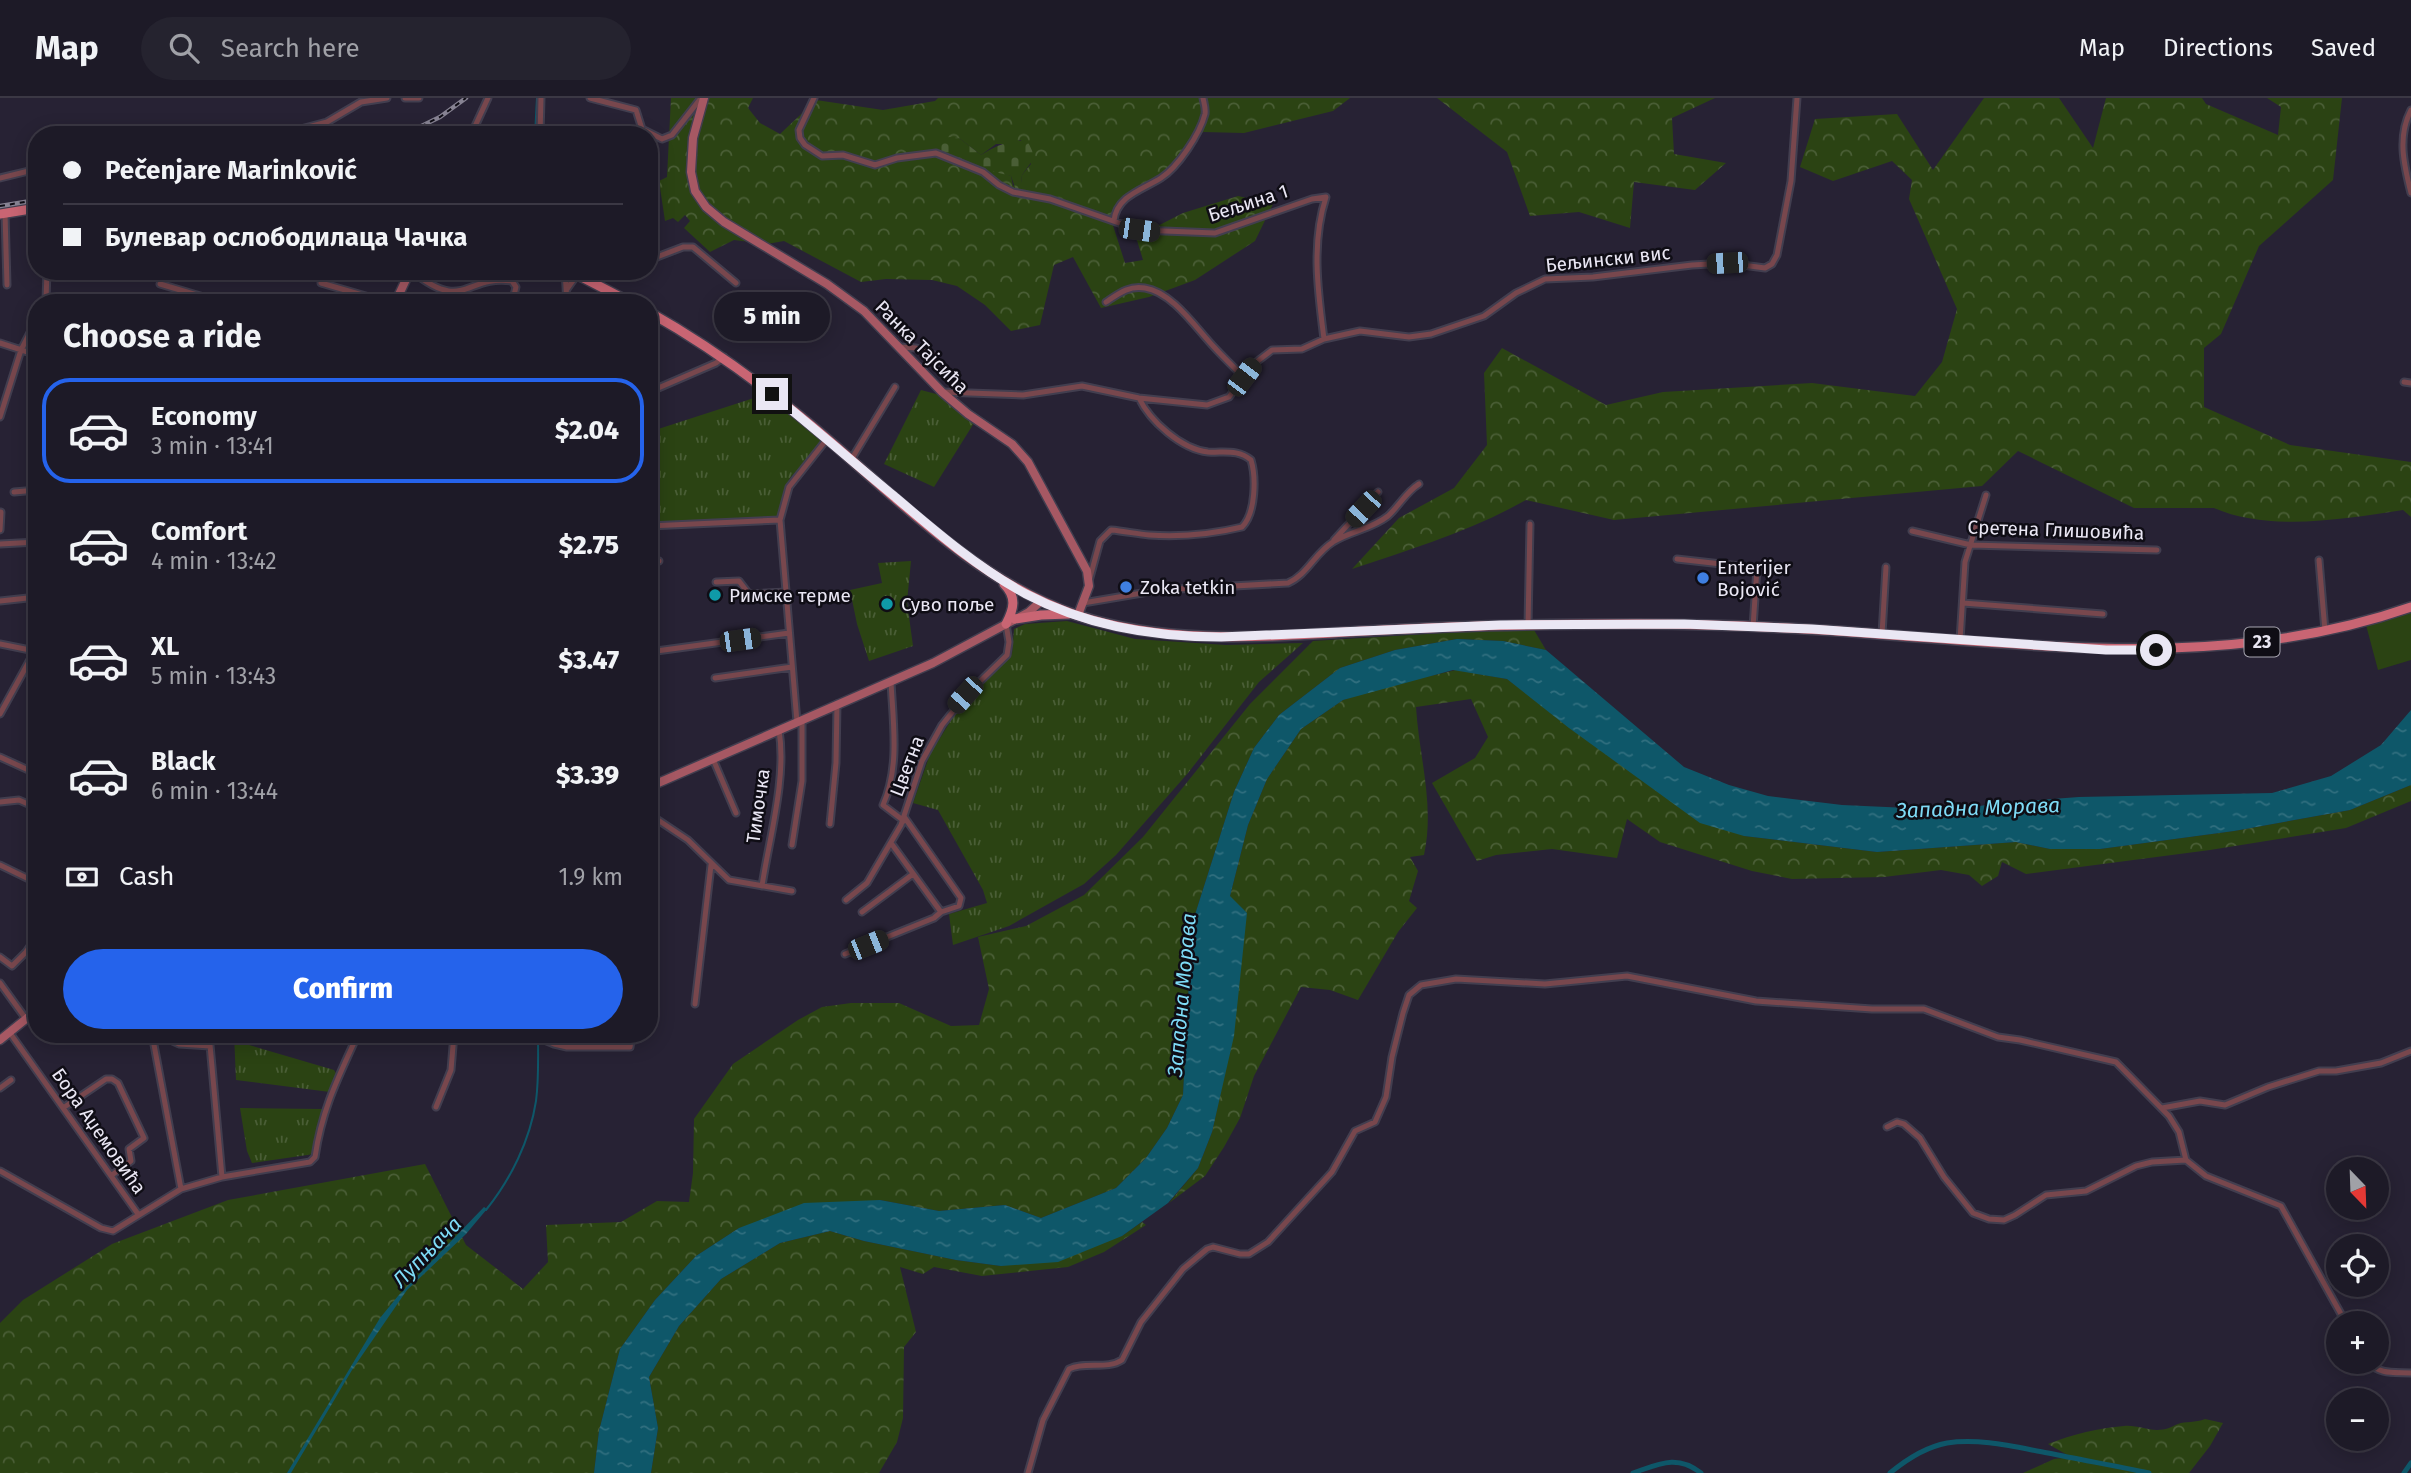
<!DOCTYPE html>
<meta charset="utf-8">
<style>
:root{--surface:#1d1a27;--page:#25232f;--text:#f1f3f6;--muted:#a0a1a7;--line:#3b3844;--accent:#2563eb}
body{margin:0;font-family:"Fira Sans",sans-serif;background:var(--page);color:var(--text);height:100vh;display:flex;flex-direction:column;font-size:26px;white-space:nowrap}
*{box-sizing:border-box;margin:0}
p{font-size:23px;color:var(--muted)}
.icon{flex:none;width:38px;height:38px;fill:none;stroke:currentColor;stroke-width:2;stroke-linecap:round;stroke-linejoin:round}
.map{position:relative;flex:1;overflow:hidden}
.sheet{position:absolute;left:28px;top:196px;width:630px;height:749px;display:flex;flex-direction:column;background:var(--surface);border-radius:28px;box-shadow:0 4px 18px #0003,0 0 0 2px var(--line)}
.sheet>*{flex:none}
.hud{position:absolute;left:28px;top:28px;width:630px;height:154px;border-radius:28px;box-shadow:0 4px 18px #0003,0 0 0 2px var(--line);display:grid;align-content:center;height:154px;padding:0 35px;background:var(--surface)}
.needle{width:46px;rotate:157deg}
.tools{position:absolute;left:2326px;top:1059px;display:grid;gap:14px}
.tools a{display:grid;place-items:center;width:63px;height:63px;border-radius:50%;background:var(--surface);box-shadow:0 4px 18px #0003,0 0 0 2px var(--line);font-size:35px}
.end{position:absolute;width:32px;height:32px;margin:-16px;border:9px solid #eae7f4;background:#111;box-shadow:0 0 0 4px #111}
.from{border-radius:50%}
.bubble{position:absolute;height:49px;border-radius:24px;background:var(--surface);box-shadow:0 4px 18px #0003,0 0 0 2px var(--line);font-size:23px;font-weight:800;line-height:49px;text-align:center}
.car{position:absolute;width:21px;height:42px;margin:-21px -10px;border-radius:9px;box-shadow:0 0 5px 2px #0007;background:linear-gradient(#222 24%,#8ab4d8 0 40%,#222 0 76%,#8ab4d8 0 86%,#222 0)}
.hud b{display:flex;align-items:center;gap:24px;height:66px;font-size:26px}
.hud b+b{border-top:2px solid var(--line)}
.hud i{width:18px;height:18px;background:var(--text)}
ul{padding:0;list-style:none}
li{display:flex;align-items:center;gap:21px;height:105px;margin:0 14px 10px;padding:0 21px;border:4px solid transparent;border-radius:28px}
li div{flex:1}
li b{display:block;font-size:26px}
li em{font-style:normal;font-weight:800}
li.on{border-color:var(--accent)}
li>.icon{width:63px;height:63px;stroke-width:1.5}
h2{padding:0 35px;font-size:32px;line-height:84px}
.pay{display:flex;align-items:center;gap:18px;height:77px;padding:0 35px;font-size:26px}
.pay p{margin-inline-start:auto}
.primary-button{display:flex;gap:14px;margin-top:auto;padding:14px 35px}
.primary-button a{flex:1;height:80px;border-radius:42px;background:var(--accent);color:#fff;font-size:28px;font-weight:800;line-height:80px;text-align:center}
header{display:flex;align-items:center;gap:42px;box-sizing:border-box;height:98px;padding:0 35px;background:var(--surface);border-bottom:2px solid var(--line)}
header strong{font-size:33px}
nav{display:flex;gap:38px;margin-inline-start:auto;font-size:24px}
.search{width:490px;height:63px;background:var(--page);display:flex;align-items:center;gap:18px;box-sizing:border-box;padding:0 24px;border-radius:38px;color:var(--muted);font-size:26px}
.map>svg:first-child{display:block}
.grass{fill:url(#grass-tufts)}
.forest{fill:url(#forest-crowns);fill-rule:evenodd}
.cemetery{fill:url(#cemetery-stones)}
.garden{fill:#2b4313}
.water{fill:url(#water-ripples)}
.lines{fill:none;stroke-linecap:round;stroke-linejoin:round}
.stream{stroke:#0e5769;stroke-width:2}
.canal{stroke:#0e5769;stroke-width:5}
.street-casing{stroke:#423e4f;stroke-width:9}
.secondary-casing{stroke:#423e4f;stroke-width:11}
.primary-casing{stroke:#423e4f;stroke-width:12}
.street{stroke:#78474d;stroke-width:5}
.secondary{stroke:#a65863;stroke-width:8}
.primary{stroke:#c96573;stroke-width:9}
.rail-casing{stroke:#878393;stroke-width:4.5}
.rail{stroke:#0f0d15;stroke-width:2;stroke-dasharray:5;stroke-linecap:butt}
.route{stroke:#eae7f4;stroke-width:9}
.shop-dot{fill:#3f7fe0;stroke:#0f0d15;stroke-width:2.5}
.culture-dot{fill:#0f9aa8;stroke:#0f0d15;stroke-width:2.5}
.labels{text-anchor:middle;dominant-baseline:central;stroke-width:5;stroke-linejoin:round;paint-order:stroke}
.shield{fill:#0f0d15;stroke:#a8a6b1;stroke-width:2}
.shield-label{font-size:18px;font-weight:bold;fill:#eae7f4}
.street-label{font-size:19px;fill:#eae7f4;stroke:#0f0d15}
.poi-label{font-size:19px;fill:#eae7f4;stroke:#0f0d15;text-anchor:start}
.water-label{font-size:21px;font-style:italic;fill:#7edbf6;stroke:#0f0d15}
</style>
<header>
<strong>Map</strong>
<div class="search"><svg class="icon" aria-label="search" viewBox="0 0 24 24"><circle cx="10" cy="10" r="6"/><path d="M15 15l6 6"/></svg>Search here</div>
<nav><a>Map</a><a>Directions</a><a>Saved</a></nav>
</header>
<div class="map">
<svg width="2411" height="1375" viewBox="0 0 2411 1375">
<defs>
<pattern id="grass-tufts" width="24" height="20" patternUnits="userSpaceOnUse" patternTransform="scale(1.75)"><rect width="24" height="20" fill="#2b4313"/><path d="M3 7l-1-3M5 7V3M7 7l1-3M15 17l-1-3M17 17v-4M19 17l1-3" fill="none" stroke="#4a5e36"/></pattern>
<pattern id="forest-crowns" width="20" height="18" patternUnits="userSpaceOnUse" patternTransform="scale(1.75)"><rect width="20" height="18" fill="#2b4313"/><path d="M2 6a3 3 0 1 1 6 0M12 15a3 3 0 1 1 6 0" fill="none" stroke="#4a5e36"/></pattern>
<pattern id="cemetery-stones" width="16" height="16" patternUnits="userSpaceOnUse" patternTransform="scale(1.75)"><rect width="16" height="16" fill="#2b4313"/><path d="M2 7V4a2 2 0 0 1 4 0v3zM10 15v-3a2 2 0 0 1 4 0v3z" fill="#4a5e36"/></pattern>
<pattern id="water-ripples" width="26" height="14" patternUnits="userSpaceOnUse" patternTransform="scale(1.75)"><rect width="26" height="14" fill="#0e5769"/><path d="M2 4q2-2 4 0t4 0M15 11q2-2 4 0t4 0" fill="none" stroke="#316f7f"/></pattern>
</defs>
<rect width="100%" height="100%" fill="#272234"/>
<path class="grass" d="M921 292 940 297 974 325 934 389 884 366Z
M766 296 824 343 790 380 784 392 779 420 649 425V334Z
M911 463 907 504 913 548 869 563 857 526 850 492 882 485 878 465Z
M1067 523 1135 541 1226 547 1303 545 1259 584 1188 675 1116 757 1084 786 1009 828 953 847 949 816 987 805 983 792 938 712 913 705 930 656 955 616 1012 556 1014 531 1025 526Z
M234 936H255L249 947 334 972 337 977 330 994 236 982Z
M240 1010 323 1011 314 1056 252 1065 247 1053Z"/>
<path class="forest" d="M671 0H753L748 10 760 25 780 36 816 2 883 12 935 3 938 0H1350L1333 13 1244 35 1203 34 1170 75 1129 96 1110 118 1125 165 1143 162 1136 139 1183 115 1238 98 1273 106 1255 143 1195 182 1149 199 1101 210 1073 159 1054 167 1040 227 1011 233 985 207 957 188 932 182 886 181 861 184 784 143 767 146 734 142 710 154 684 130 690 123 685 117 678 124 673 120 665 123 659 83 667 79ZM959 40 981 57 996 46H1007L1021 42 1031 66 1022 77 1021 85 1013 88 1011 78 947 55H937V49Z
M1437 0H1715L1672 20 1674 56 1726 65 1695 92 1634 84 1630 130 1579 114 1530 118 1507 54Z
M1984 0H2059L2093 50 2106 0H2202L2206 6 2278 37 2281 9 2267 0H2342L2333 82 2259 148 2221 236 2204 250V309L2290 347 2411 364V419L2403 412C2345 421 2268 434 2214 410H2134L2018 353 1982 388 1614 422 1526 402C1471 433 1412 451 1352 471L1399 420 1454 390 1487 347 1484 275 1502 250 1606 307 1663 294 1812 285 1915 298 1942 264 1957 211 1909 101 1912 82 1892 63 1833 83 1800 69 1815 21 1897 16 1933 72Z
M1534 532 1546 552 1503 543 1457 541 1395 552 1340 570 1279 617 1254 650 1234 694 1192 826 1183 997 1167 1030 1146 1060 1116 1090 1041 1120 1005 1107 939 1113 880 1102 739 1130 696 1158 655 1202 620 1251 599 1333 594 1375H0V1225L23 1202 112 1146 228 1102 425 1066 466 1147 523 1191 548 1164 546 1127 621 1124 657 1103 689 1104 693 1075 694 1021 733 966 798 922 822 909 851 905H899L951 928 979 927 989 891 978 839 1026 828 1084 797 1143 739 1250 606 1313 543 1475 533Z
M1456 572 1507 581 1612 660 1744 738 1877 754 2016 744 2050 751H2100L2234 733 2350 712 2411 687V703L2346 730 2210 752 2026 776 2002 764 1998 778 1982 788 1969 777 1941 772 1884 779 1792 781 1752 773 1660 744 1627 721 1617 760 1552 751 1496 757 1477 763 1432 685 1475 660 1488 639 1471 601 1416 609C1419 659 1435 707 1424 757L1410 759 1418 773 1409 803 1417 810 1398 834 1358 902 1330 892 1301 889 1254 978 1240 1020 1224 1049 1205 1078 1169 1105 1198 1070 1212 1034 1233 938 1230 798 1248 727 1267 681 1301 631 1343 602 1383 589Z
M1142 1124 1146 1127 1104 1154 1068 1169 982 1178 934 1169 923 1176 900 1169 916 1234 904 1249 903 1320 897 1344 879 1375H651L658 1330 649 1279 679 1228 721 1181 780 1145 830 1133 864 1143 956 1162 1001 1168 1122 1138Z
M2205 1321 2223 1325 2210 1348 2189 1375H2023L2054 1361 2071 1359 2048 1346C2073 1336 2099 1330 2124 1328 2136 1327 2146 1332 2157 1332 2166 1332 2171 1329 2178 1326 2185 1323 2196 1325 2205 1321Z"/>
<path class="cemetery" d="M950 39 959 40 981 57C993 49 1014 39 1028 44L1035 59 1022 77 1021 85 1027 93 1016 92 1011 78 979 70 947 55H937L934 41Z"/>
<path class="garden" d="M2411 514V562L2378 572 2366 527Z"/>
<path class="water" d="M1457 541 1503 543 1546 552 1684 669 1729 687 1768 698 1842 707 1952 712 2000 705 2079 699 2272 695 2331 678 2381 647 2411 612V687L2350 712 2234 733 2100 751H2050L2016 744 1877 754 1744 738 1700 725 1569 630 1507 581 1453 572 1343 602 1301 631 1267 681 1248 727 1230 798 1247 815 1234 938 1212 1034 1198 1070 1168 1105 1122 1138 1058 1164 1001 1168 956 1162 864 1143 830 1133 780 1145 721 1181 679 1228 649 1279 658 1330 651 1375H594L599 1333 620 1251 655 1202 696 1158 739 1130 804 1105 880 1102 939 1113 1005 1107 1041 1120 1116 1090 1146 1060 1167 1030 1183 997 1192 826 1234 694 1254 650 1279 617 1340 570 1395 552Z
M484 1109 487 1111 466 1136 407 1192 352 1272 291 1375H287L380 1220 398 1198Z"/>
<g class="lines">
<path class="stream" d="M535 37 537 0
M486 1112C511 1081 530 1042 536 1003 539 981 538 958 538 936"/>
<path class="canal" d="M1633 1375C1659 1366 1677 1356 1701 1375
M1890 1375C1907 1361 1925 1349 1947 1345 1980 1340 2015 1349 2048 1355 2082 1362 2116 1368 2149 1375
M2404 1375 2411 1365"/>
<defs>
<path id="street" d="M405 0H419
M590 0 636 12 642 31 662 41 672 37 701 0
M814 0 799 32 800 40 805 47 822 58 843 57 875 67 897 60 936 55 983 74 999 87 1013 94 1050 101 1139 132 1215 135 1312 101 1326 99C1311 145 1318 194 1324 241
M2411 12C2397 39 2404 67 2411 95
M278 37 327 24 361 4 387 0
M471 37 488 0
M540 37 541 0
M0 80 37 71
M5 115 7 187
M1114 123C1116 98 1144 91 1161 80 1178 69 1200 36 1205 16 1206 11 1204 5 1203 0
M649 162 683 149H693L736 185
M412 173C464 216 466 176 512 183L516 189 512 205
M565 173 567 205
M321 185 390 205
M160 186 224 205
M567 191 577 177 584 173
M46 202 47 173
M1106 204C1118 196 1129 187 1145 190 1172 194 1196 230 1214 249 1223 259 1234 269 1244 280
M0 245 37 257
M900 249 916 250 934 257
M2404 284 2411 285
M649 294 716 265 724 259
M942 294 1023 297 1082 288 1139 300 1207 307 1229 299 1255 265 1272 252 1302 251 1324 241 1360 233 1409 239 1431 236 1484 218 1516 195 1545 181 1593 179 1692 167 1727 165 1765 170 1772 166 1777 157 1791 83 1797 0
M0 319 21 252 37 221
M36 347 37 348
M851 362 895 289
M14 394 37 392
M649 428 780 422
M0 432 1 414
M1912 433 1971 447 2157 452
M1334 442 1378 394
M0 446 37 444
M1677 461 1757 470 1753 529
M2319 462 2325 533
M649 463H659
M1089 483 1100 443 1111 432C1124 433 1137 436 1149 437 1179 439 1213 436 1242 429 1256 415 1256 379 1251 362 1238 351 1224 355 1208 354 1181 351 1150 323 1139 300
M716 484 739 483 749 496 786 494
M0 503 37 499
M1083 505 1160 492 1288 485C1307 477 1315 455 1333 444 1350 433 1372 431 1388 418 1399 408 1406 394 1419 386
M1963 505 2103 516
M1528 527 1530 426
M1882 536 1886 469
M1960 542 1965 464 1986 397
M0 546 35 553
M649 554 789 535
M715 580 792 569
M891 584C893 624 900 669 883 707L904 723
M0 616 37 549
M797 624 780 422 789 389 827 341
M0 659 37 676
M713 661 736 715
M0 704 19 702 37 710
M649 716 688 742 729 782 792 793
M905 720 961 800 959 808 941 814
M830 726 836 665 837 606
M792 747 802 683V622
M0 767 37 785
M762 788C769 741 787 680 779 632
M846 802 867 785 901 727 922 663 942 627 966 597 1007 557 1009 544 1006 526
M862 814 913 776
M845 856 934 820 941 814 891 745
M0 859 12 868 26 854 37 838
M0 885 26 921
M695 906 711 767
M10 935 138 1116
M152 936 181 1091
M157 936 179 946 210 948
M209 936 222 1079
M530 936 554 946 567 949H630L632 936
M404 937V936
M0 990 11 982
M436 1009 451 972 454 936
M63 1010 106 981H112L118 985 144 1040 129 1051 131 1063 112 1077
M2162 1010 2200 1003 2225 1007 2268 989 2319 973H2336L2381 965 2411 953
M1887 1029 1897 1024 1904 1026 1920 1040 1944 1079 1973 1115 1989 1121 2004 1122 2015 1117 2046 1097 2086 1093 2136 1068 2152 1064 2186 1062 2206 1078 2281 1108 2346 1225
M0 1073 101 1130 113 1133 181 1091 222 1079 310 1064 315 1059C322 1011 338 980 358 936
M2368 1264C2380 1277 2394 1274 2411 1275
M1028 1375 1043 1322 1069 1271C1085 1263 1107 1272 1122 1262L1141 1224 1183 1171 1207 1151 1213 1149 1240 1156H1249L1268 1144 1332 1074 1355 1033 1375 1024 1386 999 1392 959 1403 915 1409 897 1421 887 1456 881 1545 886 1627 878 1756 903 1872 911H1924L1998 939 2020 942 2116 964 2169 1018 2179 1034 2186 1062"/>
<path id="secondary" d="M704 0 693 40 691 74 695 93 706 109 724 124 827 186 864 213 942 294 968 316 1012 346 1028 364 1087 473 1089 488 1078 517
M395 205 410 173
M649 689 933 565 1029 514 1041 503
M0 942 37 912"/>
<path id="primary" d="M0 116 37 110
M570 173 632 205
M649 214C715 251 775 296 832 345 906 409 982 485 1076 517 1176 550 1281 537 1384 532 1468 527 1553 526 1637 526 1722 526 1806 530 1890 537 2066 550 2240 569 2411 509
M1004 486C1017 499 1014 511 1006 526
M1015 521 1041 517 1069 516"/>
</defs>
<use href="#street" class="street-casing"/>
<use href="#secondary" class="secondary-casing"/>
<use href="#primary" class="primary-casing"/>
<use href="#street" class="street"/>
<use href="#secondary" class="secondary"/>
<use href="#primary" class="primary"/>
<defs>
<path id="rail" d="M403 37 440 19 466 0
M0 108 37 102"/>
</defs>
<use href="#rail" class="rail-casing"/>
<use href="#rail" class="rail"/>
</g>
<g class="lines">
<path class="route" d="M772 296C813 329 853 364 894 398 935 433 978 470 1026 496 1085 527 1154 539 1221 539L1500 527 1684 526 1812 531 2106 552H2156"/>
</g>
<g class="shop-dot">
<circle cx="1703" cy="480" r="7"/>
<circle cx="1126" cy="489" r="7"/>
</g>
<g class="culture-dot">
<circle cx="715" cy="497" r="7"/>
<circle cx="887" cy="506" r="7"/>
</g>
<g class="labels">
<rect class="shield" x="2244.5" y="529.5" width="35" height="29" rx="5"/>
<g class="shield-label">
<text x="2262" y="544">23</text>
</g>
<g class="street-label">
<text transform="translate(1248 105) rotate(-18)">Бељина 1</text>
<text transform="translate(1608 161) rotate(-6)">Бељински вис</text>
<text transform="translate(922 249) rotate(45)">Ранка Тајсића</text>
<text transform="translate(2056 432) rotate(2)">Сретена Глишовића</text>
<text transform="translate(907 668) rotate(-69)">Цветна</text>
<text transform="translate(758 708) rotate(-82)">Тимочка</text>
<text transform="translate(99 1033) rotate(55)">Бора Аџемовића</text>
</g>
<g class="poi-label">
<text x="1717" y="469">Enterijer<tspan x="1717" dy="22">Bojović</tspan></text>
<text x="1140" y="489">Zoka tetkin</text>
<text x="729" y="497">Римске терме</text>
<text x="901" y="506">Суво поље</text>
</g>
<g class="water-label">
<text transform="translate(1978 710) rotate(-2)">Западна Морава</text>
<text transform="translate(1182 897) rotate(-85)">Западна Морава</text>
<text transform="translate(427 1154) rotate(-46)">Лупњача</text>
</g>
</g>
</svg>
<div class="tools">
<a><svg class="needle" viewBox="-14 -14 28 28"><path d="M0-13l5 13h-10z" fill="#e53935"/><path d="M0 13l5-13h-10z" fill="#a0a1a7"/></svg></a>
<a><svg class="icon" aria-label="locate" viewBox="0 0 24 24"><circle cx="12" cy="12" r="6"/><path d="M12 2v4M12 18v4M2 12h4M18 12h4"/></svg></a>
<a>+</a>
<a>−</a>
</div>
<i class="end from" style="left:2156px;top:552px"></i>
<i class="end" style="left:772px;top:296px"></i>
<div class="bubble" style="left:714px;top:194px;width:116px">5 min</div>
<i class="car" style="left:1139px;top:132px;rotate:98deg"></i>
<i class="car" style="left:1727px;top:165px;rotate:267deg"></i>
<i class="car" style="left:1244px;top:279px;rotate:37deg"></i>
<i class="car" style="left:1363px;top:411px;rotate:223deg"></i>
<i class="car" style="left:740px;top:542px;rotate:82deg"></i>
<i class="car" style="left:965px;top:597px;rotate:222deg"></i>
<i class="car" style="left:868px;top:847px;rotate:68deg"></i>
<div class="hud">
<b><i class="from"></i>Pečenjare Marinković</b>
<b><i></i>Булевар ослободилаца Чачка</b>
</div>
<section class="sheet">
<h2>Choose a ride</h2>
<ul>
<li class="on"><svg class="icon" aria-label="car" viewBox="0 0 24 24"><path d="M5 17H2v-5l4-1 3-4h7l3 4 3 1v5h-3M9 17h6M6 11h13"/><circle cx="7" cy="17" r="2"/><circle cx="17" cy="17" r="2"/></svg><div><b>Economy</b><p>3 min · 13:41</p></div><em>$2.04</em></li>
<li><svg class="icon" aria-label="car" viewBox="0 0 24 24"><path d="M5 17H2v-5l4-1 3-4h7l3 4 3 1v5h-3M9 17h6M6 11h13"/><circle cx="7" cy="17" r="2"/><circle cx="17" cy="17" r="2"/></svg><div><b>Comfort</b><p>4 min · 13:42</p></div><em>$2.75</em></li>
<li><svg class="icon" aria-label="car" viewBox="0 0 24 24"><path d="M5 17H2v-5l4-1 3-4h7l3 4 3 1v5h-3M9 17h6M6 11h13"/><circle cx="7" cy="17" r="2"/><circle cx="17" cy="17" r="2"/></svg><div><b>XL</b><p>5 min · 13:43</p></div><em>$3.47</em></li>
<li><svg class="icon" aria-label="car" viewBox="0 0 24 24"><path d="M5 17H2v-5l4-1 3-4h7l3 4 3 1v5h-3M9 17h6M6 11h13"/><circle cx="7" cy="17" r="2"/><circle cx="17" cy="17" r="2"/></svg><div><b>Black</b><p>6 min · 13:44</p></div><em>$3.39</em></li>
</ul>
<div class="pay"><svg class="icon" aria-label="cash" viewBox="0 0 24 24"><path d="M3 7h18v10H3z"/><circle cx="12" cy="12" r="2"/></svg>Cash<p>1.9 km</p></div>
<div class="primary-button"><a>Confirm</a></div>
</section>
</div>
